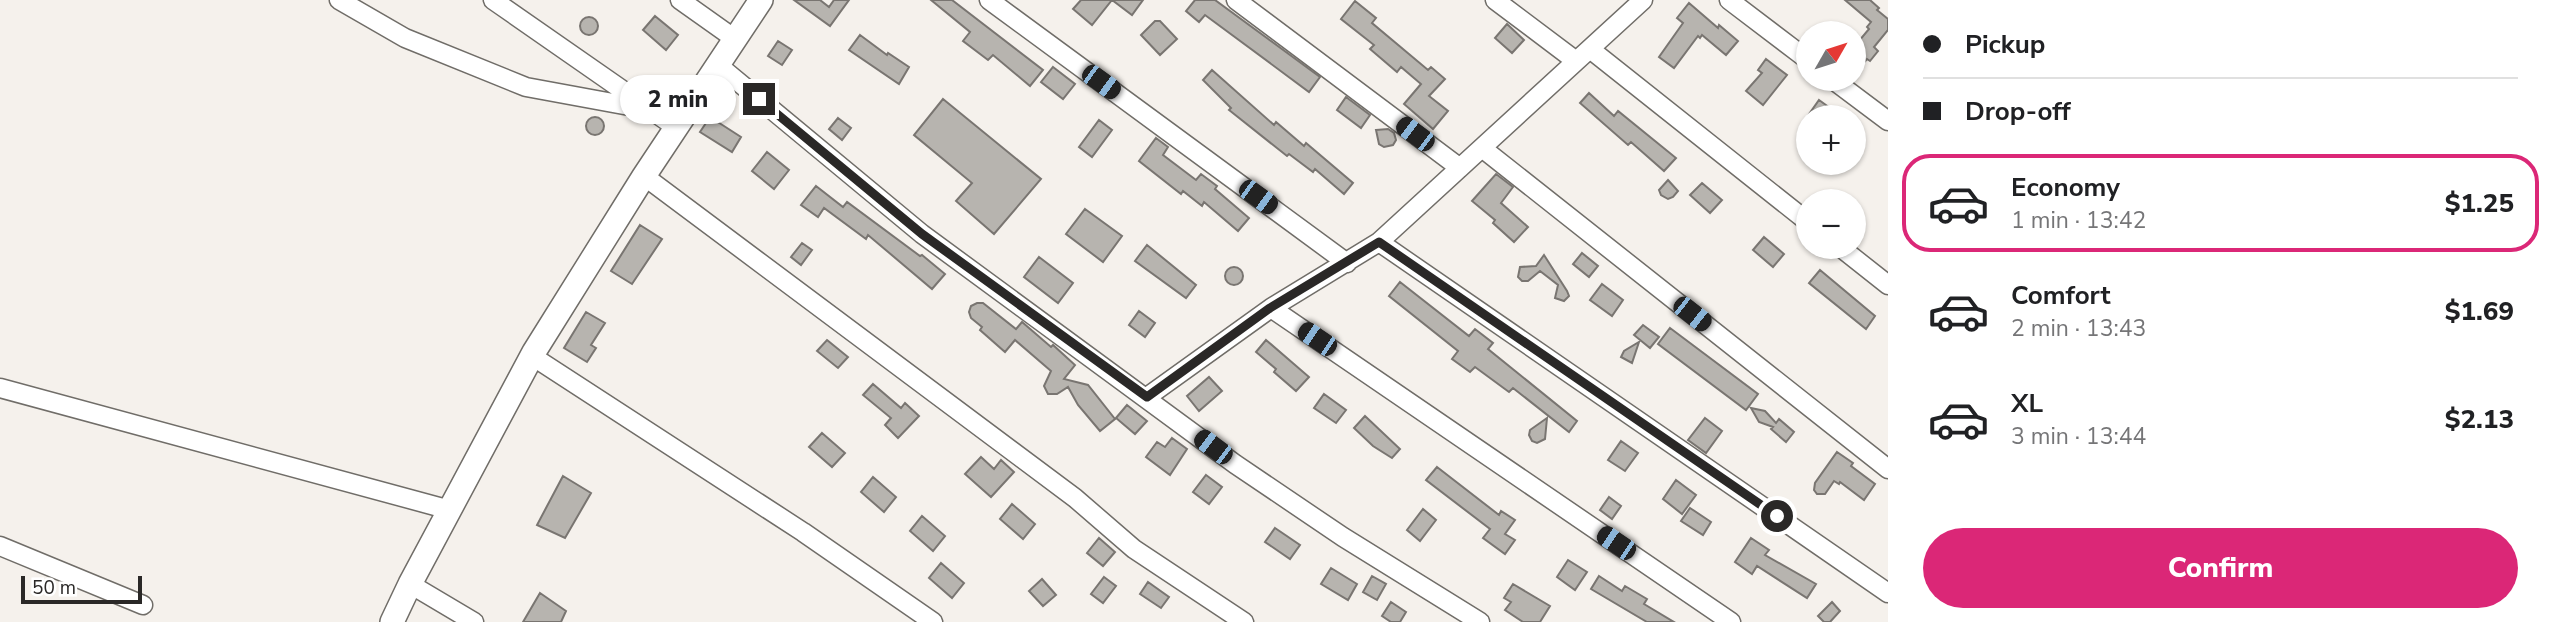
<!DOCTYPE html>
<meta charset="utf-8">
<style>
:root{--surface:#fff;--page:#f6f6f6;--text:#202124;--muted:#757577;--line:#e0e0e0;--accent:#db2777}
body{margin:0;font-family:"Nunito Sans",sans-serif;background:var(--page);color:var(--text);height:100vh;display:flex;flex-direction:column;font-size:26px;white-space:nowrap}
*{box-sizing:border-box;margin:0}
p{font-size:23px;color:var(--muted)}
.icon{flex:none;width:38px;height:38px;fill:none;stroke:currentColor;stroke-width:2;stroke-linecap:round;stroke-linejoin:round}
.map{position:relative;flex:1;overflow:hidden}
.sheet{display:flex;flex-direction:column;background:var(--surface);width:665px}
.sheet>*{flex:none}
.banner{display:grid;align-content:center;height:154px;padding:0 35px;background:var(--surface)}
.needle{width:46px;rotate:51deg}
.controls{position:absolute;left:1796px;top:21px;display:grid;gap:14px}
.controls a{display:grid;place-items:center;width:70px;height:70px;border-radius:50%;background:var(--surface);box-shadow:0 2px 5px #0004;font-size:35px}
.scale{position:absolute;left:21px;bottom:18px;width:121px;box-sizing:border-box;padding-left:7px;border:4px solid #2a2827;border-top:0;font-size:19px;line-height:24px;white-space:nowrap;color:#2a2827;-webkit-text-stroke:5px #fff;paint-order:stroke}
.end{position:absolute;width:32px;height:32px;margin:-16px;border:9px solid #2a2827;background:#fff;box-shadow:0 0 0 4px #fff}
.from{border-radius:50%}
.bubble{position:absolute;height:49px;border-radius:24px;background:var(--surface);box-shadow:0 2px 5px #0004;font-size:23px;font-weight:800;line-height:49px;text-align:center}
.car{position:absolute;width:21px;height:42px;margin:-21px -10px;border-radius:9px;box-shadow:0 0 5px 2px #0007;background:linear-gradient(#222 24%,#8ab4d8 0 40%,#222 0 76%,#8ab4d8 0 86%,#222 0)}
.banner b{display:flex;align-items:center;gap:24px;height:66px;font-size:26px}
.banner b+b{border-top:2px solid var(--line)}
.banner i{width:18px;height:18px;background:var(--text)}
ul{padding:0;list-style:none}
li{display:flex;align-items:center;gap:21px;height:98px;margin:0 14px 10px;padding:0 21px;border:4px solid transparent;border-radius:28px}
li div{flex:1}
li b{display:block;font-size:26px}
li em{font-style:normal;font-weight:800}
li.current{border-color:var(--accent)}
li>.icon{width:63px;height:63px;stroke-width:1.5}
.cta{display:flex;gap:14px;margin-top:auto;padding:14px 35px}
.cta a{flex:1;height:80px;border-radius:42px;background:var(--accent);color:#fff;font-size:28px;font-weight:800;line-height:80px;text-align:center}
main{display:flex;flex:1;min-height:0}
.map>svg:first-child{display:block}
.building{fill:#b7b4af;stroke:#797571;stroke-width:2}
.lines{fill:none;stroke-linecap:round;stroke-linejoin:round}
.minor-casing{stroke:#706d68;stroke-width:21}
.tertiary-casing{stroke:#706d68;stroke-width:26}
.minor{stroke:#fff;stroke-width:18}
.tertiary{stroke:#fff;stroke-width:23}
.route{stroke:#2a2827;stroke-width:9}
</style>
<main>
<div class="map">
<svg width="1888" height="622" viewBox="0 0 1888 622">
<rect width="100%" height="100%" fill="#f5f1ec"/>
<path class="building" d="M794 0H820L829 7 834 0H849L830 26Z
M931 0H952L1043 70 1030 86 993 55 988 60 963 41 970 32Z
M1081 0H1143L1132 15 1112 0 1092 25 1073 9Z
M1195 0H1215L1320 77 1309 92 1205 15 1199 22 1186 11Z
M1845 0H1870L1879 8 1877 10 1888 19V30L1874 47 1878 51 1870 61 1867 59 1853 75V48L1869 29 1867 27 1871 22Z
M1355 1 1376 18 1372 23 1428 70 1431 67 1445 79 1429 96 1448 111 1433 129 1404 104 1421 84 1401 67 1397 72 1370 49 1374 45 1341 19Z
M1689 3 1718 28 1719 25 1738 41 1726 55 1702 35 1700 38 1698 36 1674 68 1659 57 1683 23 1677 18Z
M655 16 678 35 666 50 643 30Z
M580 26a9 9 0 1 1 18 0a9 9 0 1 1-18 0Z
M1155 21H1160L1177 39 1160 55 1141 35Z
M1507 24 1524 40 1512 53 1495 38Z
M860 35 887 55 888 53 909 67 899 84 849 50Z
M778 41 792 50 782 65 768 56Z
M1766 59 1787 75 1763 105 1746 91 1762 73 1758 70Z
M1053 67 1075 84 1063 99 1041 82Z
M1212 70 1274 125 1276 122 1304 146 1306 143 1353 183 1344 194 1315 169 1313 172 1289 154 1287 156 1229 110 1231 108 1203 80Z
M1589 93 1614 116 1618 111 1676 158 1664 171 1631 142 1628 145 1580 103Z
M1346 97 1370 115 1361 128 1337 110Z
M943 99 1041 179 994 234 956 201 972 183 914 135Z
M1819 100 1830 108V113L1827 117H1807Z
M586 126a9 9 0 1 1 18 0a9 9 0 1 1-18 0Z
M710 117 741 137 732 152 700 132Z
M838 118 851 128 842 140 829 129Z
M1099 120 1112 130 1092 157 1079 147Z
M1376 130 1388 129 1394 133 1396 140 1393 145 1384 147 1379 144Z
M1156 138 1168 147 1163 155 1196 180 1201 174 1217 186 1215 189 1249 218 1238 231 1204 202 1202 206 1183 191 1181 194 1139 161Z
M767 152 789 170 774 189 752 171Z
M1496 174 1513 187 1501 203 1528 227 1514 242 1493 223 1495 220 1472 201Z
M1668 180 1678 191 1673 197 1668 199 1661 195 1659 190Z
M1702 183 1722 200 1710 213 1690 195Z
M816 186 843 207 847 202 920 256 922 255 945 274 932 289 868 235 866 239 824 208 818 217 801 205Z
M1085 209 1122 236 1103 262 1066 234Z
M640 225 662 239 632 284 611 271Z
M1764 237 1784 254 1773 267 1753 250Z
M802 243 812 250 801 265 791 257Z
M1147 245 1196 285 1186 298 1135 261Z
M1582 253 1598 266 1589 277 1573 264Z
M1544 255 1567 291 1569 296 1564 301 1555 298 1558 285 1540 271 1528 281H1522L1518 277 1520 267 1536 266Z
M1039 257 1073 283 1058 303 1024 277Z
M1225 276a9 9 0 1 1 18 0a9 9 0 1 1-18 0Z
M1820 270 1875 316 1866 329 1809 283Z
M1400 282 1469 336 1475 329 1493 343 1488 349 1577 421 1569 432 1513 388 1509 392 1475 367 1470 372 1452 359 1458 351 1389 296Z
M1602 284 1623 300 1612 316 1590 300Z
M977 303H983L1016 329 1022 322 1051 347 1053 345 1075 365 1064 379 1088 385 1115 419 1100 431 1078 405 1068 387 1057 394H1048L1044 386 1051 371 1015 340 1005 352 980 330 982 327 971 318 969 312 971 306Z
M1139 311 1155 323 1145 337 1129 325Z
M586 312 605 323 591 345 596 348 587 362 564 348Z
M1643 325 1659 337 1650 348 1634 335Z
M1670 328 1758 394 1746 410 1658 344Z
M827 340 848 357 838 368 817 351Z
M1266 340 1309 377 1296 391 1274 372 1276 369 1256 352Z
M1639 342 1632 363 1621 357 1624 351Z
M1209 377 1222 391 1199 411 1187 396Z
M873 384 901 408 905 403 919 416 898 438 885 425 891 418 863 395Z
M1324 394 1346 410 1336 423 1314 408Z
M1127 405 1147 421 1135 434 1116 418Z
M1751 408 1765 411 1776 423 1779 419 1794 432 1786 442 1771 429 1773 427 1759 422Z
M1365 416 1400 449 1392 458 1373 446 1354 428Z
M1547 418 1545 439 1537 443 1532 441 1529 435 1530 430Z
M1705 418 1722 431 1706 453 1688 440Z
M822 433 845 453 832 467 809 447Z
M1172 438 1187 449 1170 475 1146 457 1157 442 1165 447Z
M1621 441 1638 453 1625 471 1608 460Z
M1837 452 1853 463 1851 466 1875 484 1864 500 1840 482 1839 484 1834 481 1825 494H1817L1814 490 1815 483Z
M981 457 994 469 1001 460 1014 472 991 497 965 474Z
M1437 467 1499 515 1501 511 1515 520 1505 534 1515 540 1505 554 1483 538 1490 529 1426 480Z
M1206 475 1222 487 1209 504 1193 492Z
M563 476 591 493 565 538 537 525Z
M873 477 896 497 884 512 861 492Z
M1676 480 1696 495 1682 514 1663 499Z
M1609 497 1621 506 1612 519 1600 510Z
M1012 504 1035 524 1023 539 1000 519Z
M1690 508 1711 522 1703 535 1681 521Z
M1423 509 1436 520 1420 541 1407 530Z
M922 516 945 536 933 551 910 531Z
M1275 528 1300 545 1290 559 1265 542Z
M1099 538 1115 552 1103 566 1087 553Z
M1751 538 1769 550 1765 555 1816 584 1807 598 1757 566 1752 574 1735 562Z
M1568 560 1587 572 1575 590 1557 577Z
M941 563 964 583 952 598 929 578Z
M1331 568 1357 584 1348 600 1321 584Z
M1372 576 1386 584 1377 600 1363 592Z
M1599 576 1622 591 1625 586 1647 599 1644 604 1674 622H1647L1591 589Z
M1104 577 1116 586 1103 603 1091 594Z
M1042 579 1056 595 1043 606 1029 591Z
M1148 582 1169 597 1161 608 1140 594Z
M1513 584 1550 606 1540 622H1523L1505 610 1511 602 1504 598Z
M540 593 566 611 561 622H523Z
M1391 602 1406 612 1400 622H1391L1382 616Z
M1832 602 1840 611 1830 622H1824L1818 616Z"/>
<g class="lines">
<defs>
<path id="minor" d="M339 0 405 38 526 87 651 110
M493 0 677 128
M680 0 735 39
M989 0 1347 263
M1236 0 1460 168
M1495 0 1576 61
M1729 0 1808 60
M1590 49 1808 222
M718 65 922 234 1235 464 1343 537 1480 622
M1832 79 1888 121
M1482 148 1888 469
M644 176 1075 498 1134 549 1244 622
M1379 242 1888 593
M1840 247 1888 285
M1271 308 1731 622
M532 356 803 532 933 622
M0 388 450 510
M1147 397 1271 308 1379 242 1643 0
M0 546 143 605
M410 584 474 622"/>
<path id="tertiary" d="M392 622 410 584 534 352 644 176 761 0"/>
</defs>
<use href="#minor" class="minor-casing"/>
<use href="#tertiary" class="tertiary-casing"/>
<use href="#minor" class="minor"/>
<use href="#tertiary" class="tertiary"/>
</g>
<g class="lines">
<path class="route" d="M759 99 922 234 1147 397 1270 308 1379 242 1777 516"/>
</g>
</svg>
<div class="controls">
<a><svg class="needle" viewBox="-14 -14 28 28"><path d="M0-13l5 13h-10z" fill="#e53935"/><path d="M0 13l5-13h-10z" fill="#757577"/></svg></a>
<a>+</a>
<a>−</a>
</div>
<div class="scale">50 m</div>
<i class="end from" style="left:1777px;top:516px"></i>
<i class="end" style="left:759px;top:99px"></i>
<div class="bubble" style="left:620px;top:75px;width:116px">2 min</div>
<i class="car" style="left:1101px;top:82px;rotate:126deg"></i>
<i class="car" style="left:1415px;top:134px;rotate:307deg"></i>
<i class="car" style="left:1258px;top:197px;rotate:126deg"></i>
<i class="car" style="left:1692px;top:314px;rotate:128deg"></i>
<i class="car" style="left:1317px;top:339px;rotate:304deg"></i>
<i class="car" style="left:1213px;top:447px;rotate:307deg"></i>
<i class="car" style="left:1616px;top:543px;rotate:304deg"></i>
</div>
<section class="sheet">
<div class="banner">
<b><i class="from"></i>Pickup</b>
<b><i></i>Drop-off</b>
</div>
<ul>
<li class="current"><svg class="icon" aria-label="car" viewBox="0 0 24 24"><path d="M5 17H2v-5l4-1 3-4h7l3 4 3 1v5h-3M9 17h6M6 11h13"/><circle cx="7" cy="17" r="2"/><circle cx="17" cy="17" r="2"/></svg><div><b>Economy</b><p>1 min · 13:42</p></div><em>$1.25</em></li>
<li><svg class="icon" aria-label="car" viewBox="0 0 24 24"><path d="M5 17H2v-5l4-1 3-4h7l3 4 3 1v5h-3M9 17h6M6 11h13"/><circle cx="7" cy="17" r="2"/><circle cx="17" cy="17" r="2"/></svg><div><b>Comfort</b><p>2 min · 13:43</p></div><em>$1.69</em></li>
<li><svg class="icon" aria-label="car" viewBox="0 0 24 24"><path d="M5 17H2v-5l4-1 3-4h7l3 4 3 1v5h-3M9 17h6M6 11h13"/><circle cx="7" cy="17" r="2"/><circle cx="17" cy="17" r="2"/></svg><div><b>XL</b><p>3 min · 13:44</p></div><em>$2.13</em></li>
</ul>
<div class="cta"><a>Confirm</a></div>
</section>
</main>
